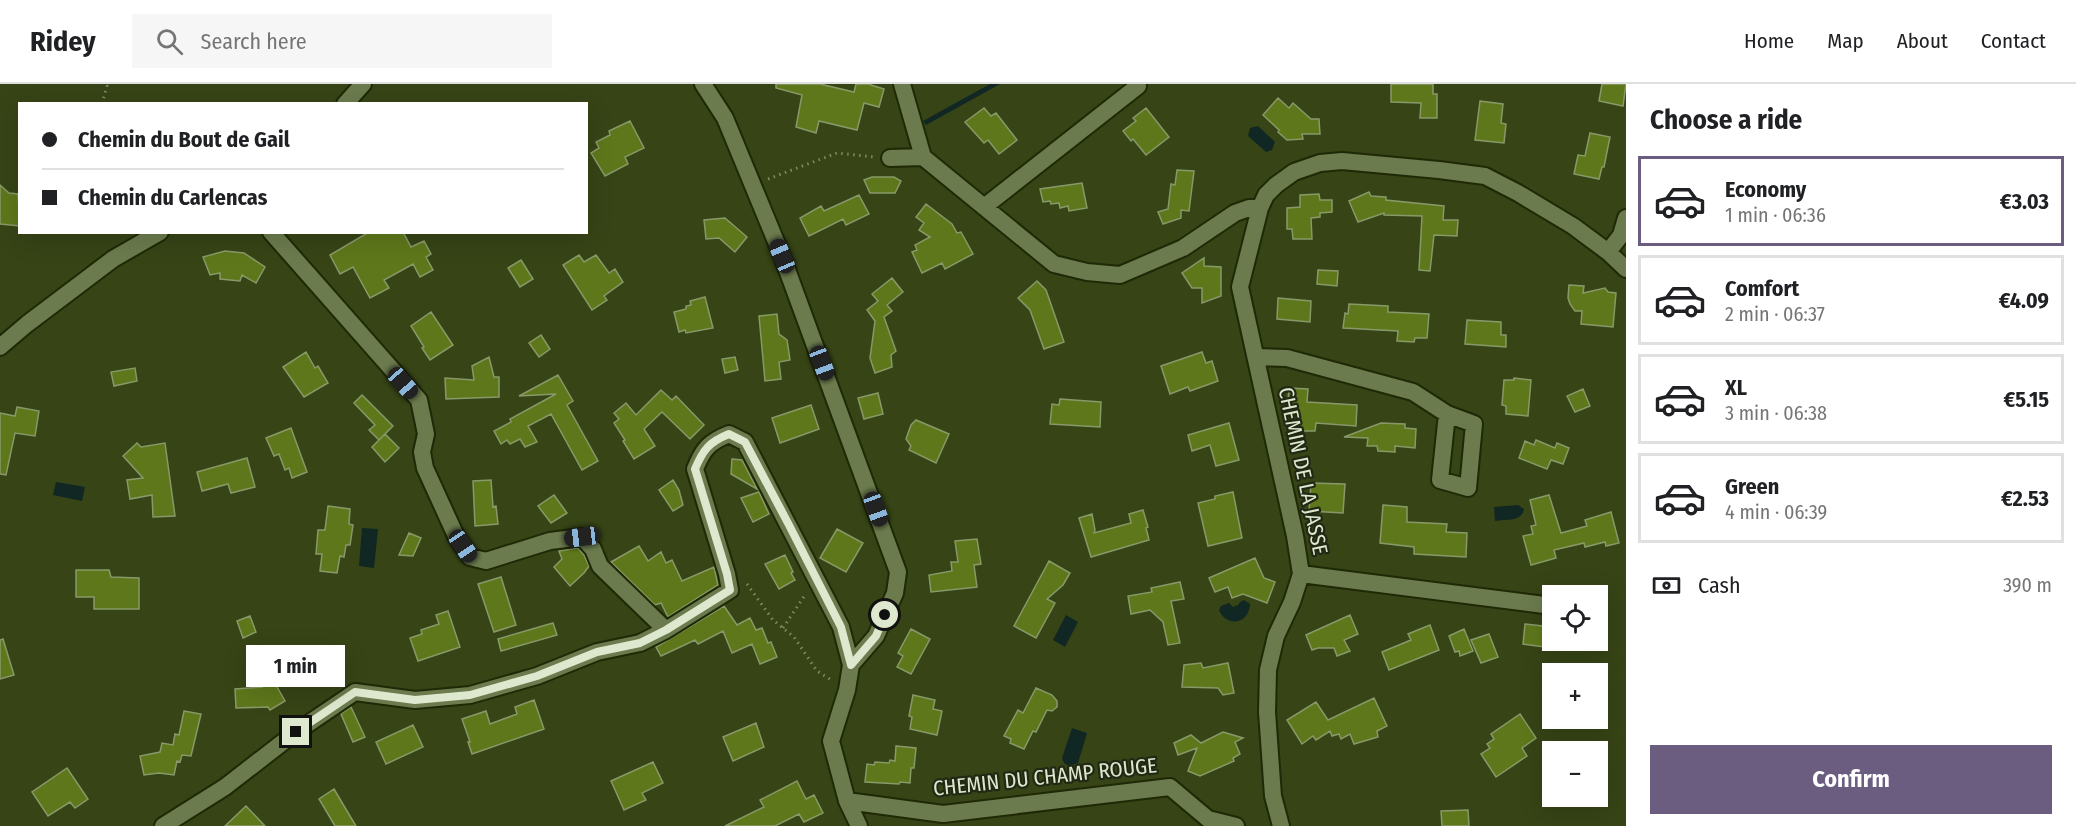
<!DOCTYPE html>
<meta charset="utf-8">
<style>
:root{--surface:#fff;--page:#f6f6f6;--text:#202124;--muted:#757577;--line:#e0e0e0;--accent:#6b5d80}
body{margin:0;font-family:"Fira Sans Condensed",sans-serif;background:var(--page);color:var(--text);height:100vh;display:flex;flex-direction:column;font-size:22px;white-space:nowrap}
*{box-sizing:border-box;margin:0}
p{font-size:20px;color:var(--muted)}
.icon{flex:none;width:33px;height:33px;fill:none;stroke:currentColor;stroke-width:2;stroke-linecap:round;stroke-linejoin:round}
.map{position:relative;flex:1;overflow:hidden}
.sheet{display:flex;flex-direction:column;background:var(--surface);width:450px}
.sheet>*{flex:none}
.hud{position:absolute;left:18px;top:18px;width:570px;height:132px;border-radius:0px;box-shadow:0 6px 24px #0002;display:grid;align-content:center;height:132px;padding:0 24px;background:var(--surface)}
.buttons{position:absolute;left:1542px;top:501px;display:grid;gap:12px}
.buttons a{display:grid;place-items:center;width:66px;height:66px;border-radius:0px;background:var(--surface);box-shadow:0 6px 24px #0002;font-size:30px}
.end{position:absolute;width:27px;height:27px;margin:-14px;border:8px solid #dee8ce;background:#111;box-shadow:0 0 0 3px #111}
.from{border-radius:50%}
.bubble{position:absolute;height:42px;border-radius:0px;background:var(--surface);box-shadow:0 6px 24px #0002;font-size:20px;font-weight:700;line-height:42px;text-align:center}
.car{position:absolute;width:18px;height:36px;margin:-18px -9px;border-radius:8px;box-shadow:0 0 4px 2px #0007;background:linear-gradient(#222 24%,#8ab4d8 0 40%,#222 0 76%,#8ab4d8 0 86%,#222 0)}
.hud b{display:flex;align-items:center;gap:21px;height:57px;font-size:22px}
.hud b+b{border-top:2px solid var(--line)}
.hud i{width:15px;height:15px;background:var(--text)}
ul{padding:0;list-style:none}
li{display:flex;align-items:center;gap:18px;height:90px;margin:0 12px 9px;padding:0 12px;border:3px solid var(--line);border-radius:0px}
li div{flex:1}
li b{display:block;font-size:22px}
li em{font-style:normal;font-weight:700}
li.active{border-color:var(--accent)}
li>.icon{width:54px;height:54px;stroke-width:1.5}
h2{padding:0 24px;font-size:27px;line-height:72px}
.pay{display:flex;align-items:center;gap:15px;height:66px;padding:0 24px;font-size:22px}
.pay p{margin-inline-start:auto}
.button{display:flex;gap:12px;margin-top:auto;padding:12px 24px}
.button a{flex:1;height:69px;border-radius:0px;background:var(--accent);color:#fff;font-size:24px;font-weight:700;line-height:69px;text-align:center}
header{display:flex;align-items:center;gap:36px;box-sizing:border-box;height:84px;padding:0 30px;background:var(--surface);border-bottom:2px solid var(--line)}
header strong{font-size:28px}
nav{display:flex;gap:33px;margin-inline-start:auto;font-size:21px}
.search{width:420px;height:54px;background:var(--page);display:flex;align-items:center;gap:15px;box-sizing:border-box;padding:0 21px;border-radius:0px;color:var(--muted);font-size:22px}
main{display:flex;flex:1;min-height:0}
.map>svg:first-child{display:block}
.water{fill:#102723}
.building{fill:#5e771b;stroke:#889969;stroke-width:1.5}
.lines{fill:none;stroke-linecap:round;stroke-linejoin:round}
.minor-casing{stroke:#1f2906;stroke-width:20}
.path{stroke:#7e8b65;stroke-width:3;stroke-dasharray:1.5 4.5;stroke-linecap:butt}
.minor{stroke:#6b7b4d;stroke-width:16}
.route{stroke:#dee8ce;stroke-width:8}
.labels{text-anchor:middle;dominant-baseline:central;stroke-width:4.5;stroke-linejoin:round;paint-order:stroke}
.street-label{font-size:21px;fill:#dee8ce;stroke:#212814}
</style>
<header>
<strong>Ridey</strong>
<div class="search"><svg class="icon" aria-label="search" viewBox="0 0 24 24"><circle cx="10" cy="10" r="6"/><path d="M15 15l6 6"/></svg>Search here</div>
<nav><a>Home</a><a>Map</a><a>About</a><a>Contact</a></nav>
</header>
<main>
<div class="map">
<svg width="1626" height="742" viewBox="0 0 1626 742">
<rect width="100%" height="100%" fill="#364416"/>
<path class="water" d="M990 0H1000L926 41 923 37Z
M1258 42 1275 58 1272 66 1266 68 1248 52 1250 44Z
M56 398 85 403 82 417 53 411Z
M1518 421 1524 425C1522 438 1506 435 1495 437L1494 423Z
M362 444 378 445 374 484 359 482Z
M1244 516 1250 520C1249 541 1226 543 1219 526L1221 522 1229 519 1233 523 1238 521 1240 518Z
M1066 531 1078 538 1065 563 1053 556Z
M1072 644 1087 649 1078 679 1069 682 1064 679 1062 674Z"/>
<path class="building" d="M776 0H820L854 8 856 0H868L884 5 879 23 864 19 857 46 819 37 816 49 796 43 802 11 776 4Z
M1391 0H1433V10H1437V34H1420L1421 19 1391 18Z
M1602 0H1626L1623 22 1599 17Z
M1278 14 1289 24 1293 19 1311 35H1319L1320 50H1302L1303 55 1287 56 1278 48 1279 46 1263 31Z
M1480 17 1503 20 1501 39 1506 40 1504 59 1475 56Z
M984 24 991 32 996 29 1017 56 999 70 988 56 984 59 965 38Z
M1146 24 1169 53 1146 71 1133 55 1131 57 1123 47 1136 37 1133 34Z
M630 37 644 64 625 73 628 80 605 92 591 69 599 64 596 58 610 51 609 47Z
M1590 49 1610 53 1604 83H1602L1599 95 1574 90 1578 71 1585 72Z
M1177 86 1194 87 1189 127 1181 126V134L1163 140 1158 128 1168 125 1171 100 1175 101Z
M872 93H894L901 97 895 109H870L864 96Z
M1082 99 1087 124 1069 127 1068 122 1060 124 1059 119 1051 120 1050 117 1043 118 1040 105Z
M0 101 9 109 18 110 20 142 0 140Z
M1369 108 1371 112 1386 113V116L1444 122 1443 136H1458L1457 152 1434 151 1430 187 1419 186 1422 132 1384 131V129L1358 138 1349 117Z
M1319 110 1320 116H1332V128L1320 129V133L1311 134 1312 155H1293L1292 145H1287V124L1300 123V111Z
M859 111 869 130 846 141 843 135 809 152 800 134 821 122 824 127Z
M926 120 952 140 957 149 961 148 973 170 945 185 942 179 922 189 912 168 917 166 915 161 930 153 919 146 924 139 916 133Z
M725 134 747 153 735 168 719 154 706 155 704 136Z
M369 148H403L411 163 424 157 431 170 426 173 433 186 420 193 413 180 384 196 389 204 370 214 353 183 340 190 330 171Z
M225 167 244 169 265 183 256 199 242 191 240 197 220 195V189L210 191 203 173Z
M579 171 584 178 596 171 609 189 615 185 623 198 604 212 607 216 592 226 563 181Z
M1204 174V182L1221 183V212L1202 219V204H1192L1182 189Z
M521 176 533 195 520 203 508 184Z
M1318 186 1338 187 1337 202 1317 200Z
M892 194 903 208 887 221 892 227 884 233 896 267 891 271 892 283 875 289 870 274 875 237 867 226 878 217 872 210Z
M1037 197 1046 206 1064 258 1044 265 1030 226 1018 214Z
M1569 201 1584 202 1583 209 1605 204 1608 208 1616 209 1613 243 1581 240 1582 227H1575L1570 220 1568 214Z
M705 213 713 244 686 249 685 246 679 248 674 228 686 225V222L691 221 690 217Z
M1278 214 1311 217 1310 238 1277 235Z
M1349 220 1388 222V228L1429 230 1427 254H1415L1414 258 1397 257 1398 247 1343 244 1345 229 1348 230Z
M431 228 453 261 430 276 422 264 424 263 411 242Z
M777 230 779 250 787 256 790 276 779 278 781 295 765 297 759 232Z
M1467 236 1501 238V251H1506V263L1465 260Z
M541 251 550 265 539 273 529 259Z
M306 268 315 284 318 282 328 299 304 313 283 283Z
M1202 268 1206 279 1212 277 1218 297 1190 307 1188 303 1170 310 1161 282Z
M489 273 494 293H499V313L446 315 445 294 474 296 472 282Z
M735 273 738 286 725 289 722 275Z
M135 284 137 297 114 302 111 288Z
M558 291 573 317 567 321 598 377 582 386 551 330 528 342 537 358 525 363 520 355 510 360 507 356 501 360 494 347 511 338 510 335 556 310 519 312Z
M1514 294 1531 296 1528 332 1506 330V322L1502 321 1504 296H1514Z
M1289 304 1308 305 1307 318 1357 321 1356 342 1316 339 1315 347H1298L1299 327H1287Z
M1583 305 1590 322 1575 328 1567 312Z
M661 306 672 316 676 312 704 341 690 355 662 328 644 345 655 362 634 375 623 357 625 356 614 339 619 335 614 329 626 319 636 331Z
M878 309 883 330 864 335 858 314Z
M362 311 393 342 379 356 369 346 375 341 354 319Z
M1060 315 1101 318 1100 343 1050 340 1052 320 1059 321Z
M811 321 819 345 780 359 772 334Z
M17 323 39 327 35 352 15 349 6 391 0 390V329L15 332Z
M916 336 949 350 936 379 909 366 911 362 906 355 911 341Z
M1229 339 1239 376 1216 382 1210 361 1192 367 1188 351Z
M1381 339 1405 340V344L1416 345 1415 364 1395 362V368L1378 367 1377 362H1367L1368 354 1344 353Z
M291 344 307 388 292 394 289 384 285 386 279 370 274 372 266 354Z
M385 350 399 364 385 378 372 363Z
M1536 356 1555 364 1557 359 1569 364 1563 380 1551 376 1547 385 1519 374 1525 357 1534 361Z
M137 359 141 363 165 359 175 432 153 433 152 411 130 415 127 396 143 394 123 372Z
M247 374 255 403 231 409 228 400 202 407 197 388Z
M732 375 742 376 757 405 731 390Z
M491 396 493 423 496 422 498 440 475 442 473 397Z
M673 396 679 406 683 421 673 427 659 406Z
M1311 399 1345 400 1343 429 1309 427Z
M759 408 769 430 753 438 741 414Z
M1233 408 1242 454 1208 462 1198 419 1215 415V412Z
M554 411 567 429 551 439 538 422Z
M1549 411 1561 449 1587 442 1585 436 1611 428 1619 459 1606 462 1605 458 1585 463 1584 459 1554 466 1556 474 1531 481 1523 452 1533 450 1531 442 1536 441 1530 416Z
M1383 421 1407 423V438L1447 440 1446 448 1467 449 1466 473 1414 470V463L1380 459Z
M328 422 350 425 349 440 353 441 350 461H346L344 473 340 472 337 489 320 487 322 470H316L318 446H325Z
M1143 426 1148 443 1146 444 1149 456 1091 473 1079 434 1092 430 1095 446 1094 449 1131 439 1129 430Z
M837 445 863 459 846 488 820 474Z
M409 449 421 454 413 472 399 471Z
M977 455 981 480 974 481 977 503 931 508 929 491 952 487 951 478H958L955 457Z
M639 462 648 477 661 468 666 479 672 476 682 497 714 483 718 501 668 533 661 519 655 521 611 478Z
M578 464 584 471 589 482 584 489 570 502 554 483 562 475 559 467Z
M785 471 793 488 791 489 795 496 779 505 765 480Z
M1255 474 1264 494 1275 498 1267 519 1243 510 1232 514 1228 503 1215 508 1209 494Z
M1049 477 1070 489 1063 501 1047 515 1055 519 1036 554 1014 542Z
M76 486H109L111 493 139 494V525H94V513H76Z
M501 493 516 541 494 548 478 500Z
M1180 498 1184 515 1171 517 1180 559 1168 561 1163 538 1150 526 1131 530 1128 512 1152 508 1151 504Z
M724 522 737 541 750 534 756 546 762 544 768 559 771 558 777 573 760 580 752 560 732 569 723 547 698 560 695 556 661 572 656 563Z
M448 527 460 563 418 577 410 554 422 550 421 546 439 540 436 531Z
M1350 531 1358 550 1344 556 1350 567 1337 572 1334 564H1318L1312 566 1306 551Z
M250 532 256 548 243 554 237 537Z
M553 539 557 551 501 567 498 555Z
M1525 540 1552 543V564L1523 560Z
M1430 541 1439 566 1389 586 1382 568 1411 556 1408 550Z
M911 545 930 555 911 590 897 583 903 572 898 569Z
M1464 545 1473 567 1460 572 1459 567 1455 568 1449 552Z
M1489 550 1498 573 1481 579 1471 556Z
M3 555 14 591 0 595V556Z
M1201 579 1203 584 1228 579 1234 609 1223 611 1218 604 1182 603 1184 581Z
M263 581 270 591 279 582 302 581 303 600 276 601 285 617 270 626 268 623 236 624 235 605 263 603 259 602 263 599Z
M1036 604 1052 611 1057 617V623L1052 627 1047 626 1036 648 1033 647 1024 665 1010 659 1011 655 1004 652 1018 626 1023 629Z
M913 611 935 616 933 625 942 627 937 651 910 645 912 633 909 632Z
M1374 614 1387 642 1377 647 1378 653 1354 660 1350 650 1341 655 1339 650 1332 652 1330 647 1316 656 1313 652 1302 660 1287 636 1316 618 1328 636Z
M534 616 544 645 472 670 468 658H470L462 635 486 627 490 640 517 630 515 623Z
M351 623 365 653 353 658 341 630Z
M184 627 201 630 191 672 182 671 180 678 177 677 174 691 159 689 144 691 140 672 160 668 162 659 173 661 175 650 179 651Z
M1520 630 1536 654 1522 664 1527 672 1496 693 1481 670 1490 664 1487 660 1494 655 1491 650Z
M756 639 764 663 733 677 723 653Z
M413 641 423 663 386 680 376 658Z
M1223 648 1243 654 1235 658 1240 670 1233 674 1234 677 1200 692 1188 687 1197 664 1178 671 1174 659 1191 651 1201 659Z
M896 662 916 664 914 684H911L910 699 900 698 899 700 865 698 867 680 874 681 875 678 889 679 890 676 895 677Z
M653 678 663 699 642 709 646 716 624 726 611 697Z
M67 684 88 715 75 724 70 718 48 732 32 708Z
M797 697 806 715 814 711 823 729 804 738 799 730 775 742H725L764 723 760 716Z
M334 705 347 727 356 742H335L319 715Z
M246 722 265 742H225Z
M1468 726 1469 742H1442L1441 727Z"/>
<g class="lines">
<defs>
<path id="minor" d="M703 0 725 34 782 172 898 488 895 509 876 552 851 581
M902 0 923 73
M345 20 363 0
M890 74 923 73 1054 180 1087 188 1120 191 1183 164 1235 129 1249 124H1260
M984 123 1138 2
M271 148 419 316 426 350 422 368 425 384 456 452 470 473 486 477 550 457 582 453 593 465 600 482 666 546 730 506 727 490 695 385C703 365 709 358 729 350L745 358 841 543 851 581 847 606 831 657 847 717 859 742
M1608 168 1621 151 1626 134
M0 263 27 240 113 175 160 148
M1256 273 1287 274 1413 308 1447 330 1440 396 1468 404 1474 340 1447 330
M1301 490 1552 522
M847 717 943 730 1170 703 1208 735 1236 742
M163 742 225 703 296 648 355 608 415 616 470 611 537 592 597 568 640 559 666 546
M1281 742 1273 712 1267 628 1268 586 1276 552 1292 518 1301 490 1295 452 1240 203 1260 124 1266 111 1276 101 1294 88 1320 79 1342 77 1439 86 1485 92 1518 109 1573 142 1608 168 1626 185"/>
</defs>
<use href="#minor" class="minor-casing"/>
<path class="path" d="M102 20 107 2 105 0
M768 95 837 69 874 73
M747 500 773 536 794 553 817 587 833 597
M783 544 805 511"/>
<use href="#minor" class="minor"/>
</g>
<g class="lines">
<path class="route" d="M296 648 355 608 415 616 470 611 537 592 597 568 640 559 666 546 730 506 727 490 695 385C703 366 709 358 729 350L745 358 789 441 841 543 851 581 876 552 885 531"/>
</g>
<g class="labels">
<g class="street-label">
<text transform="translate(1303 387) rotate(78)">CHEMIN DE LA JASSE</text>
<text transform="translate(1045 693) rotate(-6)">CHEMIN DU CHAMP ROUGE</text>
</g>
</g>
</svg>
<div class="buttons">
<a><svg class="icon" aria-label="locate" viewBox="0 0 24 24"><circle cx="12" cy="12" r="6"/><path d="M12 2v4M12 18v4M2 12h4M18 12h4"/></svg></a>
<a>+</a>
<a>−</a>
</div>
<i class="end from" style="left:885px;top:531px"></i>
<i class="end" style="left:296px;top:648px"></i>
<div class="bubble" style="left:246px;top:561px;width:99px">1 min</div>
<i class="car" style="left:782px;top:172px;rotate:337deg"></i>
<i class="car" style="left:822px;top:279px;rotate:159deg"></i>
<i class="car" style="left:403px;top:299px;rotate:139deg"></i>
<i class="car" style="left:876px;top:425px;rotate:160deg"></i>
<i class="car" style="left:582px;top:453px;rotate:263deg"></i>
<i class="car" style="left:463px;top:462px;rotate:146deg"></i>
<div class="hud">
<b><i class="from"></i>Chemin du Bout de Gail</b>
<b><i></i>Chemin du Carlencas</b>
</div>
</div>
<section class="sheet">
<h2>Choose a ride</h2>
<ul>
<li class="active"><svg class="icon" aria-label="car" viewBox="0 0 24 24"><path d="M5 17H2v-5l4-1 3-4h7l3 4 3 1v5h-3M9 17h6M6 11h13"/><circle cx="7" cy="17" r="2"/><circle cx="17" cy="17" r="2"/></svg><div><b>Economy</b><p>1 min · 06:36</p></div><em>€3.03</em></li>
<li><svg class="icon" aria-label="car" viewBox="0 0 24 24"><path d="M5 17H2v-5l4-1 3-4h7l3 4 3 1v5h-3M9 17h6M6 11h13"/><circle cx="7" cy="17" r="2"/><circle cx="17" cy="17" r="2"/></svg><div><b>Comfort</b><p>2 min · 06:37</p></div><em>€4.09</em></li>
<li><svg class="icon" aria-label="car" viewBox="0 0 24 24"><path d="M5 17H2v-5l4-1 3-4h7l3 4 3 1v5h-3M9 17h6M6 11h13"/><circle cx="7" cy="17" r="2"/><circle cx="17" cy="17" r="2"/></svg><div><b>XL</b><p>3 min · 06:38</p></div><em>€5.15</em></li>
<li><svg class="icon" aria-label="car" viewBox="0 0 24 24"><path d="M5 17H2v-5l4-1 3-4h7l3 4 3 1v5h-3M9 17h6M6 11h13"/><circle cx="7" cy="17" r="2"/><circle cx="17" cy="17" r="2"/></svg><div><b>Green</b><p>4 min · 06:39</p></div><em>€2.53</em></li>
</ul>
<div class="pay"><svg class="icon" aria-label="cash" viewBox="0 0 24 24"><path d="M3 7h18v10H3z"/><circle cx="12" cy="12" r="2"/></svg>Cash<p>390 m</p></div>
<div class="button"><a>Confirm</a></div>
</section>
</main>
